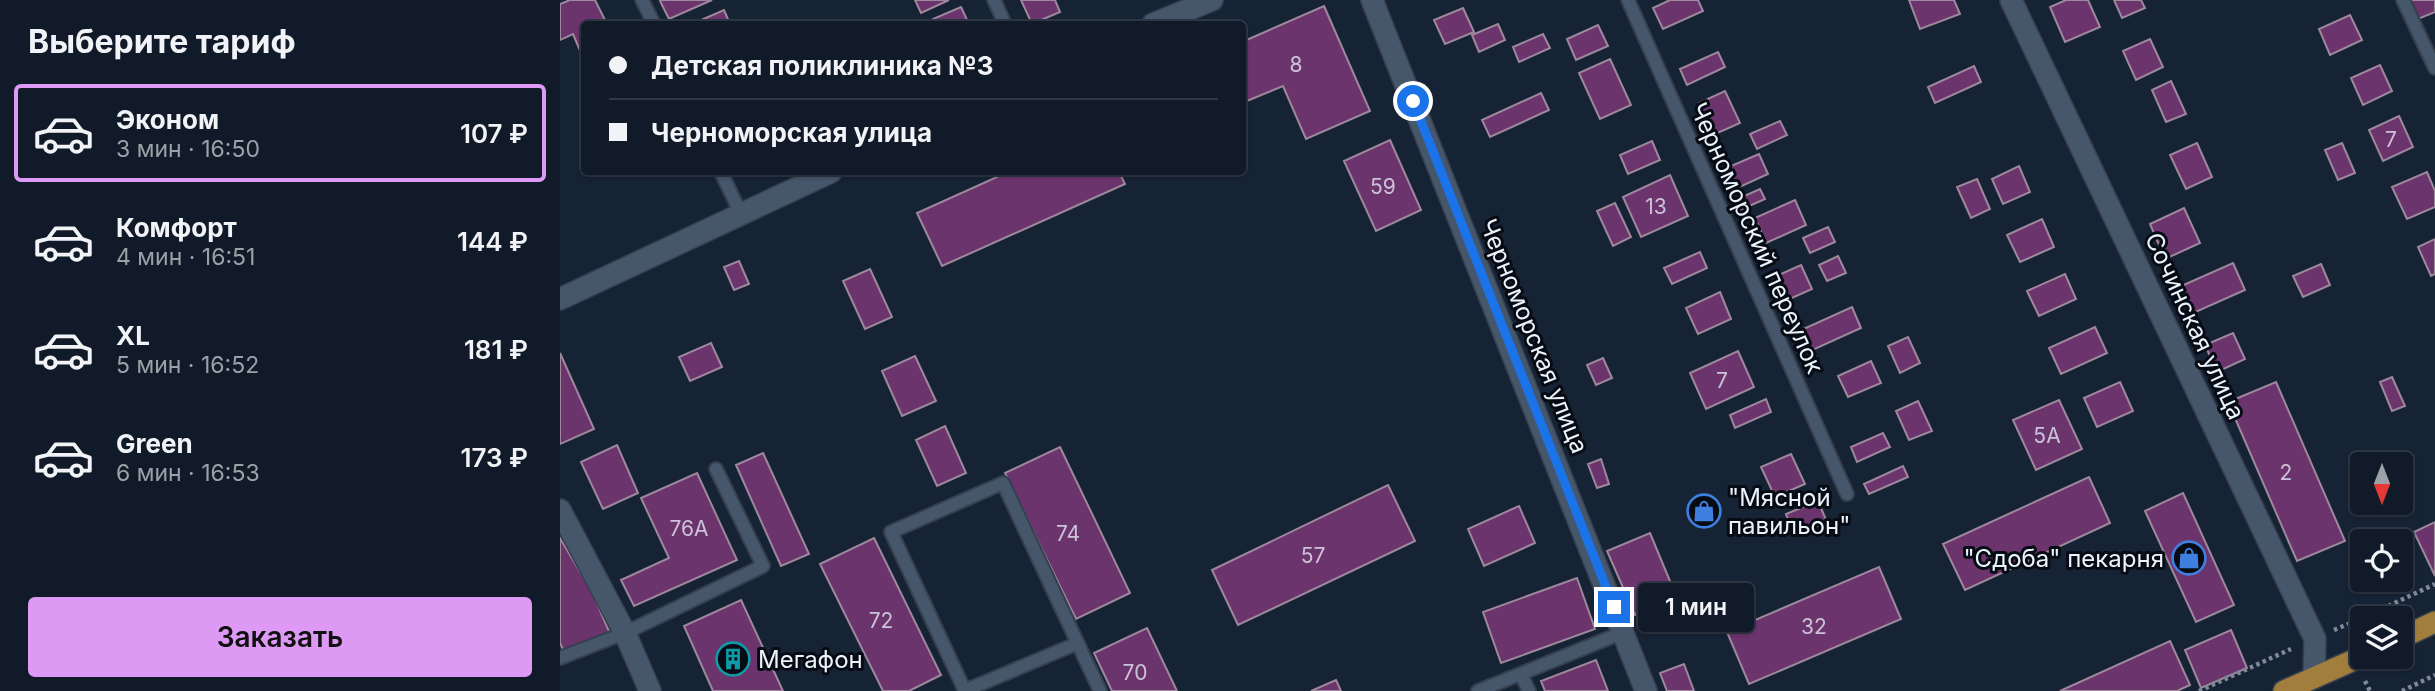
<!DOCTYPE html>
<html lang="ru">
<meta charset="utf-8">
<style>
:root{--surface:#101a28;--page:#192330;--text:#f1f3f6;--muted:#9ca1a8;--line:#303845;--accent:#dd99f3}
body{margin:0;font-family:Inter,sans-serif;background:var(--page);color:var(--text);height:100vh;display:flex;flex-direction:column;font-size:26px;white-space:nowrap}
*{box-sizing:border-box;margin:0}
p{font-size:23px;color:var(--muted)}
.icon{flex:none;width:38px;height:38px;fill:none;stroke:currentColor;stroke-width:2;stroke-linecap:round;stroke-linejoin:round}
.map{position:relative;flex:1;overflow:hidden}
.sheet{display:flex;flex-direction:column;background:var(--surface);width:560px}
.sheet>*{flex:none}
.hud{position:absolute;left:21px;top:21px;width:665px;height:154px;border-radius:7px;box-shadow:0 2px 5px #0004,0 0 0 2px var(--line);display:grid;align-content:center;height:154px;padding:0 28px;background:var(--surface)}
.needle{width:46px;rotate:180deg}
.buttons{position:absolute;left:1790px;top:452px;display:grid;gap:14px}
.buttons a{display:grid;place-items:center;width:63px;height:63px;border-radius:7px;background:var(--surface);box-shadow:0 2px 5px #0004,0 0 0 2px var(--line);font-size:35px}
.end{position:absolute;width:32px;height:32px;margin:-16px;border:9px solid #1a73e8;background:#fff;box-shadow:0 0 0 4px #fff}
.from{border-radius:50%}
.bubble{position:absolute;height:49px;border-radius:7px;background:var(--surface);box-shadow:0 2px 5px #0004,0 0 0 2px var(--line);font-size:23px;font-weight:600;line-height:49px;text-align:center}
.hud b{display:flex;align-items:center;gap:24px;height:66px;font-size:26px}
.hud b+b{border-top:2px solid var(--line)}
.hud i{width:18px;height:18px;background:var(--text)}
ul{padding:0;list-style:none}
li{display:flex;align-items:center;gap:21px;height:98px;margin:0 14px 10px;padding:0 14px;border:4px solid transparent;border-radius:7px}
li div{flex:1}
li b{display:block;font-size:26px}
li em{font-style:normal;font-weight:600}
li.active{border-color:var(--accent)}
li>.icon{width:63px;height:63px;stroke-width:1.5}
h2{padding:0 28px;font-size:32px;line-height:84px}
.primary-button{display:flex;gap:14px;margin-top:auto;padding:14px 28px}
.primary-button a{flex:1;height:80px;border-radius:7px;background:var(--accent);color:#111;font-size:28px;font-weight:600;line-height:80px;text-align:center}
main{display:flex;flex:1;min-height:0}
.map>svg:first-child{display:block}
.building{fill:#6c346c;stroke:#9d889c;stroke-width:2}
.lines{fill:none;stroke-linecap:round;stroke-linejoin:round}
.service-casing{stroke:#353f4e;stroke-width:16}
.minor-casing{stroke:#353f4e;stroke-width:24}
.secondary-casing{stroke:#353f4e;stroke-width:24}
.primary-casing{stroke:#353f4e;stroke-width:24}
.path{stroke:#7f8a98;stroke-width:4.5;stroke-dasharray:3.5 3.5;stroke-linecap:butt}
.service{stroke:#46566b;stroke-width:12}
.minor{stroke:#46566b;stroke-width:21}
.secondary{stroke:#46566b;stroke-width:21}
.primary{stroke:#a27e3d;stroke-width:21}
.route{stroke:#1a73e8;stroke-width:9}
.labels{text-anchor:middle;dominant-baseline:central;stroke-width:6;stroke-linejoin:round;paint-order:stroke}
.number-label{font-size:21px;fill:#cbc3d9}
.street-label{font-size:24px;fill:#ebf3fd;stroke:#070c14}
.poi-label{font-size:24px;fill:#ebf3fd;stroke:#070c14;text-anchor:start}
</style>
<main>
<section class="sheet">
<h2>Выберите тариф</h2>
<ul>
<li class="active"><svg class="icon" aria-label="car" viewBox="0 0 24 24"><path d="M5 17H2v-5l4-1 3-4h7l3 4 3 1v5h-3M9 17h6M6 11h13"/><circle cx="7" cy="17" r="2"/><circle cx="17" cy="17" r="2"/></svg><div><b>Эконом</b><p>3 мин · 16:50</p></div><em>107 ₽</em></li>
<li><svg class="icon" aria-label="car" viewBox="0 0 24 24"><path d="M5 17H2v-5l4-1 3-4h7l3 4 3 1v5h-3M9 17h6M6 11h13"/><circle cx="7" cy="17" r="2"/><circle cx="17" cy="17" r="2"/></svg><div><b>Комфорт</b><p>4 мин · 16:51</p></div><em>144 ₽</em></li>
<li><svg class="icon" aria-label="car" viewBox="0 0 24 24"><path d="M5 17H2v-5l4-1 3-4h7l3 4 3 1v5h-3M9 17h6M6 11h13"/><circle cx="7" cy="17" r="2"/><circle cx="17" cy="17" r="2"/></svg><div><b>XL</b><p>5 мин · 16:52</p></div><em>181 ₽</em></li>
<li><svg class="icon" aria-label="car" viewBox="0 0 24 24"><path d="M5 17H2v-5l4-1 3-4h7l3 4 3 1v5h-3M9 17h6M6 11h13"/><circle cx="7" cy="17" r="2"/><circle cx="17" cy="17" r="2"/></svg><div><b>Green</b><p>6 мин · 16:53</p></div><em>173 ₽</em></li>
</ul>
<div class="primary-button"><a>Заказать</a></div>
</section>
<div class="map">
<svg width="1875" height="691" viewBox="0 0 1875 691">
<rect width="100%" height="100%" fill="#162335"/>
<path class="building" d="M10 0H35L47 24H24V60L13 34 0 40V4Z
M102 0H152L109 19 100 1Z
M355 0H389L361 13Z
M461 0H495L500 12 472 24Z
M1110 0H1138L1143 11 1103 29 1093 8Z
M1349 0H1394L1400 14 1360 29Z
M1506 0H1528L1540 27 1505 42 1490 7Z
M1554 0H1581L1585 8 1562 18Z
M1849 0H1875V12L1858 19Z
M764 6 810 111 746 139 723 86 682 103V42Z
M401 7 409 24H375L373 19Z
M903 8 914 32 885 44 874 20Z
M164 10 170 24H132Z
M1790 15 1802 40 1770 55 1759 29Z
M938 24 945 40 919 52 912 35Z
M1038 25 1048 46 1016 60 1007 39Z
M983 34 990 48 959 62 953 47Z
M1590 39 1603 67 1576 80 1563 51Z
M1158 52 1165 67 1127 85 1120 69Z
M1050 59 1071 105 1040 119 1019 73Z
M1820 65 1832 91 1803 105 1791 78Z
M1414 66 1421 82 1375 103 1368 87Z
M1611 81 1626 114 1606 122 1592 90Z
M1165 91 1180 123 1153 135 1139 103Z
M981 93 989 110 930 137 922 120Z
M1839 116 1853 147 1823 161 1809 130Z
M1220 121 1227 135 1197 149 1190 134Z
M830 140 861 210 816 231 784 161Z
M1092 141 1100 160 1068 174 1060 155Z
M1637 143 1652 177 1626 189 1610 155Z
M1782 143 1795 173 1778 180 1765 150Z
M1199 154 1208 174 1173 190 1164 169Z
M1459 166 1470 192 1443 204 1432 179Z
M448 172H559L565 184 382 266 357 213Z
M1867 172 1875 191V207L1847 219 1832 187Z
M1110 175 1128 216 1081 237 1063 197Z
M1417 179 1430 209 1411 218 1397 187Z
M1200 189 1205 199 1178 211 1173 201Z
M1235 200 1246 225 1206 243 1195 218Z
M1055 203 1071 237 1053 246 1037 211Z
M1624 208 1640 243 1605 259 1590 224Z
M1482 219 1494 247 1460 262 1447 235Z
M1268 227 1275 242 1250 253 1243 238Z
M1875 239V274L1871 276 1858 247Z
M1140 252 1147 268 1112 284 1104 268Z
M1278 256 1286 273 1267 281 1259 265Z
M179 261 189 284 174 290 164 267Z
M1673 263 1685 290 1631 314 1619 287Z
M1761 264 1770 285 1743 297 1733 276Z
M1241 265 1252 289 1223 302 1212 278Z
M310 269 332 317 305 329 283 281Z
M1505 274 1516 299 1479 316 1467 291Z
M1160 292 1171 319 1138 334 1126 308Z
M1292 307 1301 328 1248 352 1239 331Z
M1535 327 1547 353 1501 374 1489 348Z
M1673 333 1685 359 1657 372 1645 345Z
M1348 337 1360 363 1340 373 1328 346Z
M151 343 162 367 130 381 119 357Z
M1178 351 1194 387 1146 409 1130 373Z
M0 353 34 429 0 444Z
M355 356 376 401 342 416 322 371Z
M1043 358 1052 378 1036 385 1027 365Z
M1311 361 1321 383 1288 397 1278 376Z
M1832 377 1845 406 1832 411 1820 382Z
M1560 382 1573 411 1537 427 1524 398Z
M1716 382 1785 541 1737 561 1668 402Z
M1206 399 1211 412 1175 428 1170 415Z
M1499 400 1522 449 1476 470 1453 420Z
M1358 401 1372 431 1349 440 1336 411Z
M385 426 406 473 377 486 356 440Z
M1323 433 1330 447 1297 462 1291 447Z
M57 445 78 493 43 509 21 462Z
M500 447 570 593 516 619 445 473Z
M203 453 249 554 221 566 176 465Z
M1231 454 1245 484 1215 497 1201 467Z
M1041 459 1049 484 1037 488 1028 464Z
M1343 466 1348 477 1309 494 1304 484Z
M137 473 177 560 74 606 61 580 109 558 81 498Z
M1529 477 1550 523 1405 590 1383 544Z
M828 485 855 541 678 625 652 570Z
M1623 493 1674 605 1636 622 1585 511Z
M1258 501 1267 522 1234 536 1226 514Z
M959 506 975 543 924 566 908 529Z
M1875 522V576L1854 532Z
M1090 533 1117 598 1075 615 1047 551Z
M0 538 32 592 51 636 4 652 0 643Z
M314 538 381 675 349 691H323L260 564Z
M1319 567 1341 619 1189 684 1167 632Z
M1017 578 1035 629 941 663 923 612Z
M181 600 223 691H153L124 626Z
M587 628 617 691H552L534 653Z
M1671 630 1687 668 1641 688 1625 650Z
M1610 641 1630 685 1617 691H1500Z
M1036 660 1048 691H985L981 681Z
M1124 664 1134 691H1107L1100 673Z
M776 680 781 691H751Z"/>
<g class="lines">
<defs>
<path id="service" d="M82 0 94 24
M434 0 445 24
M1068 0 1287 494
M1843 0 1875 68
M161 172 181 214
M0 658 65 633 203 566 156 469
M961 674 969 691
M404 691 518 643
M405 691 331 532 443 483 540 691
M918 691 1064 632"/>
<path id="minor" d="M812 0 1086 691
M593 24 652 0
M0 299 271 172
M0 510 65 633 90 691"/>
<path id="secondary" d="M1451 0 1755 639 1754 678"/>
<path id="primary" d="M1841 638 1875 622
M1724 691 1803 656"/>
</defs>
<use href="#service" class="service-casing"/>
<use href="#minor" class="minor-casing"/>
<use href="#secondary" class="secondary-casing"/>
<use href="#primary" class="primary-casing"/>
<path class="path" d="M1803 618 1875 584
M1774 630 1802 618
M1805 681 1810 691
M1639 691 1731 649
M1842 691 1875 675"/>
<use href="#service" class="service"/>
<use href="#minor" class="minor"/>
<use href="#secondary" class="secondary"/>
<use href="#primary" class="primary"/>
</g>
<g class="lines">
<path class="route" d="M853 101 1054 607"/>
</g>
<defs>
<symbol id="shop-ring" viewBox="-11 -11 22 22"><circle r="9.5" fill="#070c14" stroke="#3f7fe0" stroke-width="1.5"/><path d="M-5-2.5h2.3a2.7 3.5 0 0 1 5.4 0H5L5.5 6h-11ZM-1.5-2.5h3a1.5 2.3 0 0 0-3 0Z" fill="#3f7fe0"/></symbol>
<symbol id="building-ring" viewBox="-11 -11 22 22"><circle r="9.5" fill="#070c14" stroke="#0f9aa8" stroke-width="1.5"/><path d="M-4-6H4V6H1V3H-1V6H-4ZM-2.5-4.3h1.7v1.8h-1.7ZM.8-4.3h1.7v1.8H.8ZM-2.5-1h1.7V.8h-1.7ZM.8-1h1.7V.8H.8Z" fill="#0f9aa8"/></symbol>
</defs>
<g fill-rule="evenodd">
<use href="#shop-ring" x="1125" y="492" width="38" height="38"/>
<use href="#shop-ring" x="1610" y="539" width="38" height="38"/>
<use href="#building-ring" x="154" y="640" width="38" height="38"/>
</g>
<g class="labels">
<g class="number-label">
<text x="736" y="64">8</text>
<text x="1831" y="139">7</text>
<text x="823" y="186">59</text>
<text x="1096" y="206">13</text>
<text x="1162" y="380">7</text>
<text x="1487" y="435">5А</text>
<text x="1726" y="472">2</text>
<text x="129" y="528">76А</text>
<text x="508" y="533">74</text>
<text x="753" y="555">57</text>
<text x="321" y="620">72</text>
<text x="1254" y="626">32</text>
<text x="575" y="672">70</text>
</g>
<g class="street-label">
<text transform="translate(1197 238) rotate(66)">Черноморский переулок</text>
<text transform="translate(1635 326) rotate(65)">Сочинская улица</text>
<text transform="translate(974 336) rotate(68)">Черноморская улица</text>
</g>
<g class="poi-label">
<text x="1168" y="497">"Мясной<tspan x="1168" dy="28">павильон"</tspan></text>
<text x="1604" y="558" text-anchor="end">"Сдоба" пекарня</text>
<text x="198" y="659">Мегафон</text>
</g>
</g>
</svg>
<div class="buttons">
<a><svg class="needle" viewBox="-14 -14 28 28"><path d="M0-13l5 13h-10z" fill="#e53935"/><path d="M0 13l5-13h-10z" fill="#9ca1a8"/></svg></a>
<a><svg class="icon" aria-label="locate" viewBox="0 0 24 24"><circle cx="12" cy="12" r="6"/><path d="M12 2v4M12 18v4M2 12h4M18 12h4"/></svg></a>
<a><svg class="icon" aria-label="layers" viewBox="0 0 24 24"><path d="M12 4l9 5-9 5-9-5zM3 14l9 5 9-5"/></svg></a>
</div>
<i class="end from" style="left:853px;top:101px"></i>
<i class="end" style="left:1054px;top:607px"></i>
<div class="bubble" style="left:1078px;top:583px;width:116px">1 мин</div>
<div class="hud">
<b><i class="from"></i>Детская поликлиника №3</b>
<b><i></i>Черноморская улица</b>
</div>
</div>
</main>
